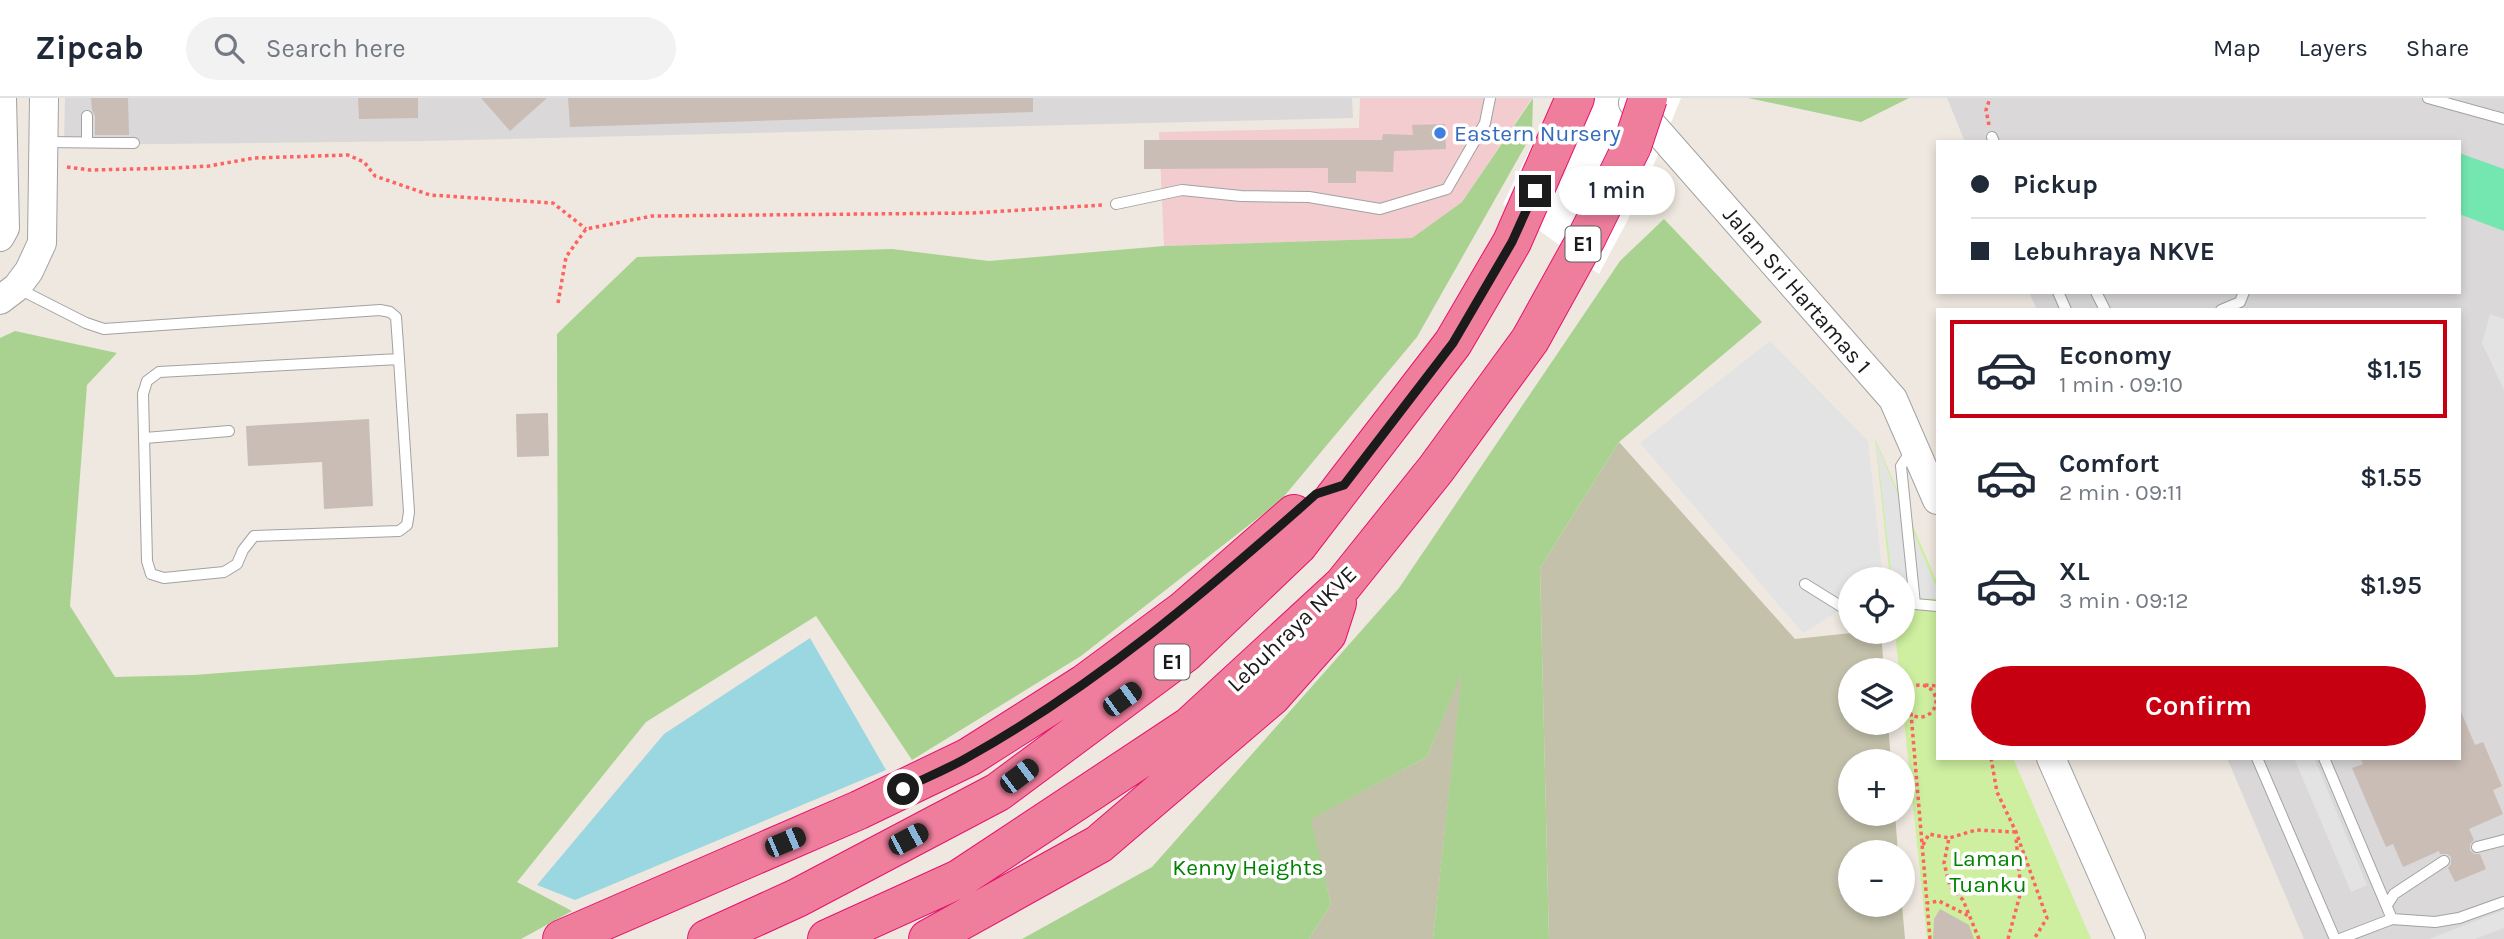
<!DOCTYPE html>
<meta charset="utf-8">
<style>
:root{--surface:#fff;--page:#f2f2f3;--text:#1f2937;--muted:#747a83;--line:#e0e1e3;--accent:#c70011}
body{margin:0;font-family:Karla,sans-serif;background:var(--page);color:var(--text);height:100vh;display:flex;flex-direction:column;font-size:26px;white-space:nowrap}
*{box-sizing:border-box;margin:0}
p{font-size:23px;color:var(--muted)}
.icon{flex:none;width:38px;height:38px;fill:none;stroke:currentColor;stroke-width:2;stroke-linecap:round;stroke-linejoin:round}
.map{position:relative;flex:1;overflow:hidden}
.drawer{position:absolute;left:1936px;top:210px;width:525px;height:452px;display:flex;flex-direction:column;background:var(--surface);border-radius:0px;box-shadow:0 4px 10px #0003}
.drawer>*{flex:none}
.hud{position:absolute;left:1936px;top:42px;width:525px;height:154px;border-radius:0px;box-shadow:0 4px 10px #0003;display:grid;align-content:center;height:154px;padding:0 35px;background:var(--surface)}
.fabs{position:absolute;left:1838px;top:469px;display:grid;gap:14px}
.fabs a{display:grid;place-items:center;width:77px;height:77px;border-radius:50%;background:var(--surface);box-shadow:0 4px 10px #0003;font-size:35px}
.end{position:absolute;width:32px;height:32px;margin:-16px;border:9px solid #1b1b1b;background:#fff;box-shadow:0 0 0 4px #fff}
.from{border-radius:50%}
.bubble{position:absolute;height:49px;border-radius:24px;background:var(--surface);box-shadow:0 4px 10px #0003;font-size:23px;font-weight:600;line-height:49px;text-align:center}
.car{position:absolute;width:21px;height:42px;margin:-21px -10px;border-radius:9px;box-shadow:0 0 5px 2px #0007;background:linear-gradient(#222 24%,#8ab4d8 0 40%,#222 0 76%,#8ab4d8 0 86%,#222 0)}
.hud b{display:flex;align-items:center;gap:24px;height:66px;font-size:26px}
.hud b+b{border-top:2px solid var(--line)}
.hud i{width:18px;height:18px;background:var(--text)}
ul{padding:12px 0 0;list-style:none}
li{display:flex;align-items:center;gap:21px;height:98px;margin:0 14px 10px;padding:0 21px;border:4px solid transparent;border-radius:0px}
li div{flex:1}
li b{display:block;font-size:26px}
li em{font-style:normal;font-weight:600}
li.current{border-color:var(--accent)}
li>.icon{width:63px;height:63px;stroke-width:1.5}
.cta{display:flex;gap:14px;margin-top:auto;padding:14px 35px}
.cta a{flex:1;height:80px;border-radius:42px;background:var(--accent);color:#fff;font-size:28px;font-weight:600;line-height:80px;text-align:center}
header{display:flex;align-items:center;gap:42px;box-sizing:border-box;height:98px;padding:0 35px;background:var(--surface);border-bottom:2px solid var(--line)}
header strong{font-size:33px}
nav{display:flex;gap:38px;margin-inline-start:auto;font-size:24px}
.search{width:490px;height:63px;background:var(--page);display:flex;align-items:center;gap:18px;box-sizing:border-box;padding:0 24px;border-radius:38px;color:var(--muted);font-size:26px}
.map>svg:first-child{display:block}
.residential{fill:#dad8d8}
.commercial{fill:#f2ccce}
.construction{fill:#c3c1aa}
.grass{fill:#cdef9f}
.forest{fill:#a9d290}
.pitch{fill:#74e7b1}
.parking{fill:#e3e3e3}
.water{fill:#9bd7e1}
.pier{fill:#fff}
.building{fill:#cabdb6}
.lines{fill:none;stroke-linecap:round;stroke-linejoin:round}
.service-casing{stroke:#a2a2a2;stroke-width:12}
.tertiary-casing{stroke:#a2a2a2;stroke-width:30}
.motorway-casing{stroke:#e7126d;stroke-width:40}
.path{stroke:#ff6360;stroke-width:3.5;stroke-dasharray:3.5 3.5;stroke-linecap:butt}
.service{stroke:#fff;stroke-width:10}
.tertiary{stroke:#fff;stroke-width:28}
.motorway{stroke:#ef7e9d;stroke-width:38}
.motorway-bridge-casing{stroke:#e7126d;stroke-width:40;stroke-linecap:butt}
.motorway-bridge{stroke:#ef7e9d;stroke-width:38}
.route{stroke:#1b1b1b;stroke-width:9}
.shop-dot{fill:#3f7fe0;stroke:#fff;stroke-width:2.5}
.labels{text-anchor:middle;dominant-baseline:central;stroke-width:7;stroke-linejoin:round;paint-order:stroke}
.shield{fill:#fff;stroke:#5f5f5f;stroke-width:2}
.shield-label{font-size:21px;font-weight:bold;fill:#1b1b1b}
.shop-label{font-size:23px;fill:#366cbe;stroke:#fff;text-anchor:start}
.street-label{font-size:23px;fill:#1b1b1b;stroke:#fff}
.park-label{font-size:23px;fill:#018200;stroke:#fff}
</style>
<header>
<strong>Zipcab</strong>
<div class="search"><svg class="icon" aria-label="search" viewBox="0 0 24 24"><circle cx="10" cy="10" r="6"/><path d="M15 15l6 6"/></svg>Search here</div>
<nav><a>Map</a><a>Layers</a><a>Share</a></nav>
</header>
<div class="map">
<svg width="2504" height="841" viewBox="0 0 2504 841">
<rect width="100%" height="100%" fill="#eee8e0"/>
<path class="residential" d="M65 0H1352L1353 20 427 43 64 47Z
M1947 0H2504V841H2304L2227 660H2459V212H2037L2029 194H2459V44H1965Z"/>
<path class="commercial" d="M1360 0H1532L1462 104 1412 140 1164 148 1159 34 1359 30Z"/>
<path class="construction" d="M1619 344 1795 541 1861 534H1881L1884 572H1850V625H1888L1891 663H1850V716H1895L1898 754H1850V807H1902L1905 841H1549L1540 470Z
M1463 570 1433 841H1309L1331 806 1310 721 1427 659Z"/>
<path class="grass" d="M1875 340 1937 484V660H2013L2091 841H1927L1902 603V572H1899L1895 534H1902V481H1890Z"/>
<path class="forest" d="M1533 0 1532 36 1417 239 1281 402 1081 558 912 662 816 518 646 624 517 784 572 813 521 841H0V240L15 233 117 255 87 287 70 508 115 579 194 577 558 549 557 236 637 159 892 151 989 163 1164 148 1412 140 1462 104Z
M1748 0H1909L1861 24Z
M1664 121 1762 224 1619 344 1540 470 1549 841H1433L1462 574 1427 659 1311 721 1331 806 1309 841H1022L1152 769 1399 490 1620 163Z"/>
<path class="pitch" d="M2459 55 2504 71V133L2459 116Z"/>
<path class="parking" d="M2490 216 2504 221V292L2482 245Z
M1770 243 1868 343 1883 481H1850V506L1803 535 1640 345Z
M1876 344 1937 491V500L1902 502V481H1892Z
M2294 660H2314L2367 787 2351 794Z
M2504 812V830L2475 841H2429Z"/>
<path class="water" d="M810 540 886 672 575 802 537 787 664 636Z"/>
<path class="pier" d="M1555 0H1681L1643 93 1599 176 1503 106Z"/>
<path class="building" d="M91 0H128L129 37H95V18L92 12Z
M358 0H418V20L359 21Z
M481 0H547L510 33Z
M568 0H1033V14L570 29Z
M1445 26 1446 51 1394 53 1393 74 1356 73V85H1328V70L1144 71V42H1382L1383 36 1413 37 1412 27Z
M548 315 549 358 517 359 516 316Z
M369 321 373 408 324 411 322 364 248 368 246 328Z
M2459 609 2475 647 2483 644 2502 688 2493 692 2503 716 2469 731 2474 742 2470 746V752L2474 756H2480L2486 771 2455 784 2448 770 2451 766V759L2447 756H2440L2439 753 2403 769 2393 746 2386 749 2352 670 2363 666 2360 660H2459Z
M1940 811 1969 827 1974 841H1933L1934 821Z"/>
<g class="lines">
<defs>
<path id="service" d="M2428 0 2504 21
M1992 39 1994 44
M46 44 134 45
M87 44V18
M1116 106 1182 92 1241 98 1309 99 1380 111 1447 91 1485 25 1490 0
M19 191 86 225 104 231 380 212 390 214 396 219 399 261
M2058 194 2066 212
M2096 194 2105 212
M2221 212 2240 204 2244 194
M399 261 409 414 407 427 399 433 254 438 243 452 237 466 224 474 164 480 151 476 147 463 143 296 147 283 159 274Z
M145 340 229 333
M1911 353 1901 368 1915 506 1937 508
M1805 486 1842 509H1850
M2257 660 2335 841
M2324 660 2392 821 2340 841
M2477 749 2504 742
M2387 807 2394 796 2444 763
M2392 821 2435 824 2459 820 2504 804"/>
<path id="tertiary" d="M1633 5 1893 301 1937 402
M0 139 5 130 2 0
M0 202 17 189 29 173 42 145 44 0
M2051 660 2131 841"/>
<path id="motorway" d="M562 841 859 712 969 659 1084 586 1184 512 1294 416
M707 841 797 800 998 694 1185 555 1298 447 1453 245 1512 144 1575 0
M827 841 959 781 1190 628 1343 487 1436 371 1530 242 1587 139 1632 48
M928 841 1099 746 1272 598 1327 536 1337 505"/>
</defs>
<use href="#service" class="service-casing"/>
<use href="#tertiary" class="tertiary-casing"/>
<use href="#motorway" class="motorway-casing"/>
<path class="path" d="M1989 27 1986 12 1990 0
M67 69 90 72 174 70 209 68 254 60 348 57 364 64 375 78 430 97 553 105 586 131
M558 205 566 159 586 131 652 118 973 115 1103 107
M1925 587 1937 588
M1904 603a16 16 0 1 1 32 0a16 16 0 1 1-32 0Z
M1911 615 1927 805
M1991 660 1997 694 2016 734 2047 820 2034 841
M1923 747 1929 736 1949 740
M1930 841 1927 805 1939 803 1969 818
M1979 841 1963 802 1950 788 1944 765 1949 740 1976 732 2016 734
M2008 841 2021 793 2016 740"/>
<use href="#service" class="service"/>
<use href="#tertiary" class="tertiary"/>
<use href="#motorway" class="motorway"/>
<defs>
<path id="motorway-bridge" d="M1632 48 1648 0"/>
</defs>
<use href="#motorway-bridge" class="motorway-bridge-casing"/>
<use href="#motorway-bridge" class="motorway-bridge"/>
</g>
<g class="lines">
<path class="route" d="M903 691C925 680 948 671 970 658 1098 586 1207 493 1316 396L1344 387 1453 245 1512 144 1535 93"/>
</g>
<circle class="shop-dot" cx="1440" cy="35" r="7"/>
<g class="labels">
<g class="shield">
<rect x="1565.5" y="128.5" width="35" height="35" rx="5"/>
<rect x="1154.5" y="546.5" width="35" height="35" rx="5"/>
</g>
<g class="shield-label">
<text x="1583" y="146">E1</text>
<text x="1172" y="564">E1</text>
</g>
<g class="shop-label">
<text x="1454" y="35">Eastern Nursery</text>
</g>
<g class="street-label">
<text transform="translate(1797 192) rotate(49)">Jalan Sri Hartamas 1</text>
<text transform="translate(1292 531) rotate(-44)">Lebuhraya NKVE</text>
</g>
<g class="park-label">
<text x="1988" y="760">Laman<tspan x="1988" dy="26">Tuanku</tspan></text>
<text x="1248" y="769">Kenny Heights</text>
</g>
</g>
</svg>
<div class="fabs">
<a><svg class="icon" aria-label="locate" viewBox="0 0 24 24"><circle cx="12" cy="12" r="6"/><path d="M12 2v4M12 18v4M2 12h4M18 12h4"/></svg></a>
<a><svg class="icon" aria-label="layers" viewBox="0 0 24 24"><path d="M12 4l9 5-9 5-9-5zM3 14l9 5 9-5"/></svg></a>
<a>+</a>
<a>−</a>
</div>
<i class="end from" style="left:903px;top:691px"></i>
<i class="end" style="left:1535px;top:93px"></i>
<div class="bubble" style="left:1559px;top:68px;width:116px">1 min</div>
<i class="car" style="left:1122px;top:601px;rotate:54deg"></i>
<i class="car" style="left:1019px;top:678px;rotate:53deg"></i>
<i class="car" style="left:908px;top:741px;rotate:62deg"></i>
<i class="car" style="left:785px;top:744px;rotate:67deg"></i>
<div class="hud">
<b><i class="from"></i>Pickup</b>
<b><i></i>Lebuhraya NKVE</b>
</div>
<section class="drawer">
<ul>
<li class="current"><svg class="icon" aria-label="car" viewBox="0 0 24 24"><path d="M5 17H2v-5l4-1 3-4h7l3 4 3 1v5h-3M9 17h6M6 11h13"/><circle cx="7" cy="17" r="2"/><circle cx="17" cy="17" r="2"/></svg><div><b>Economy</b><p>1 min · 09:10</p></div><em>$1.15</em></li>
<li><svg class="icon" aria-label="car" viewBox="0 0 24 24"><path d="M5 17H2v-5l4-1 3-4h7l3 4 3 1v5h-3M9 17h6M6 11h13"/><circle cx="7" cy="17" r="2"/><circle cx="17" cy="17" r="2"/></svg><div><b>Comfort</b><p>2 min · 09:11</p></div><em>$1.55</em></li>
<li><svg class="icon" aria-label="car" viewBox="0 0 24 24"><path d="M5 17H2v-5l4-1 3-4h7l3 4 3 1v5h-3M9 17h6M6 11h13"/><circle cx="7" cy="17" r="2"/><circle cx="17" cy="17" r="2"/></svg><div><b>XL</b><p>3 min · 09:12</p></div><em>$1.95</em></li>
</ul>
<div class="cta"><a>Confirm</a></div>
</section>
</div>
